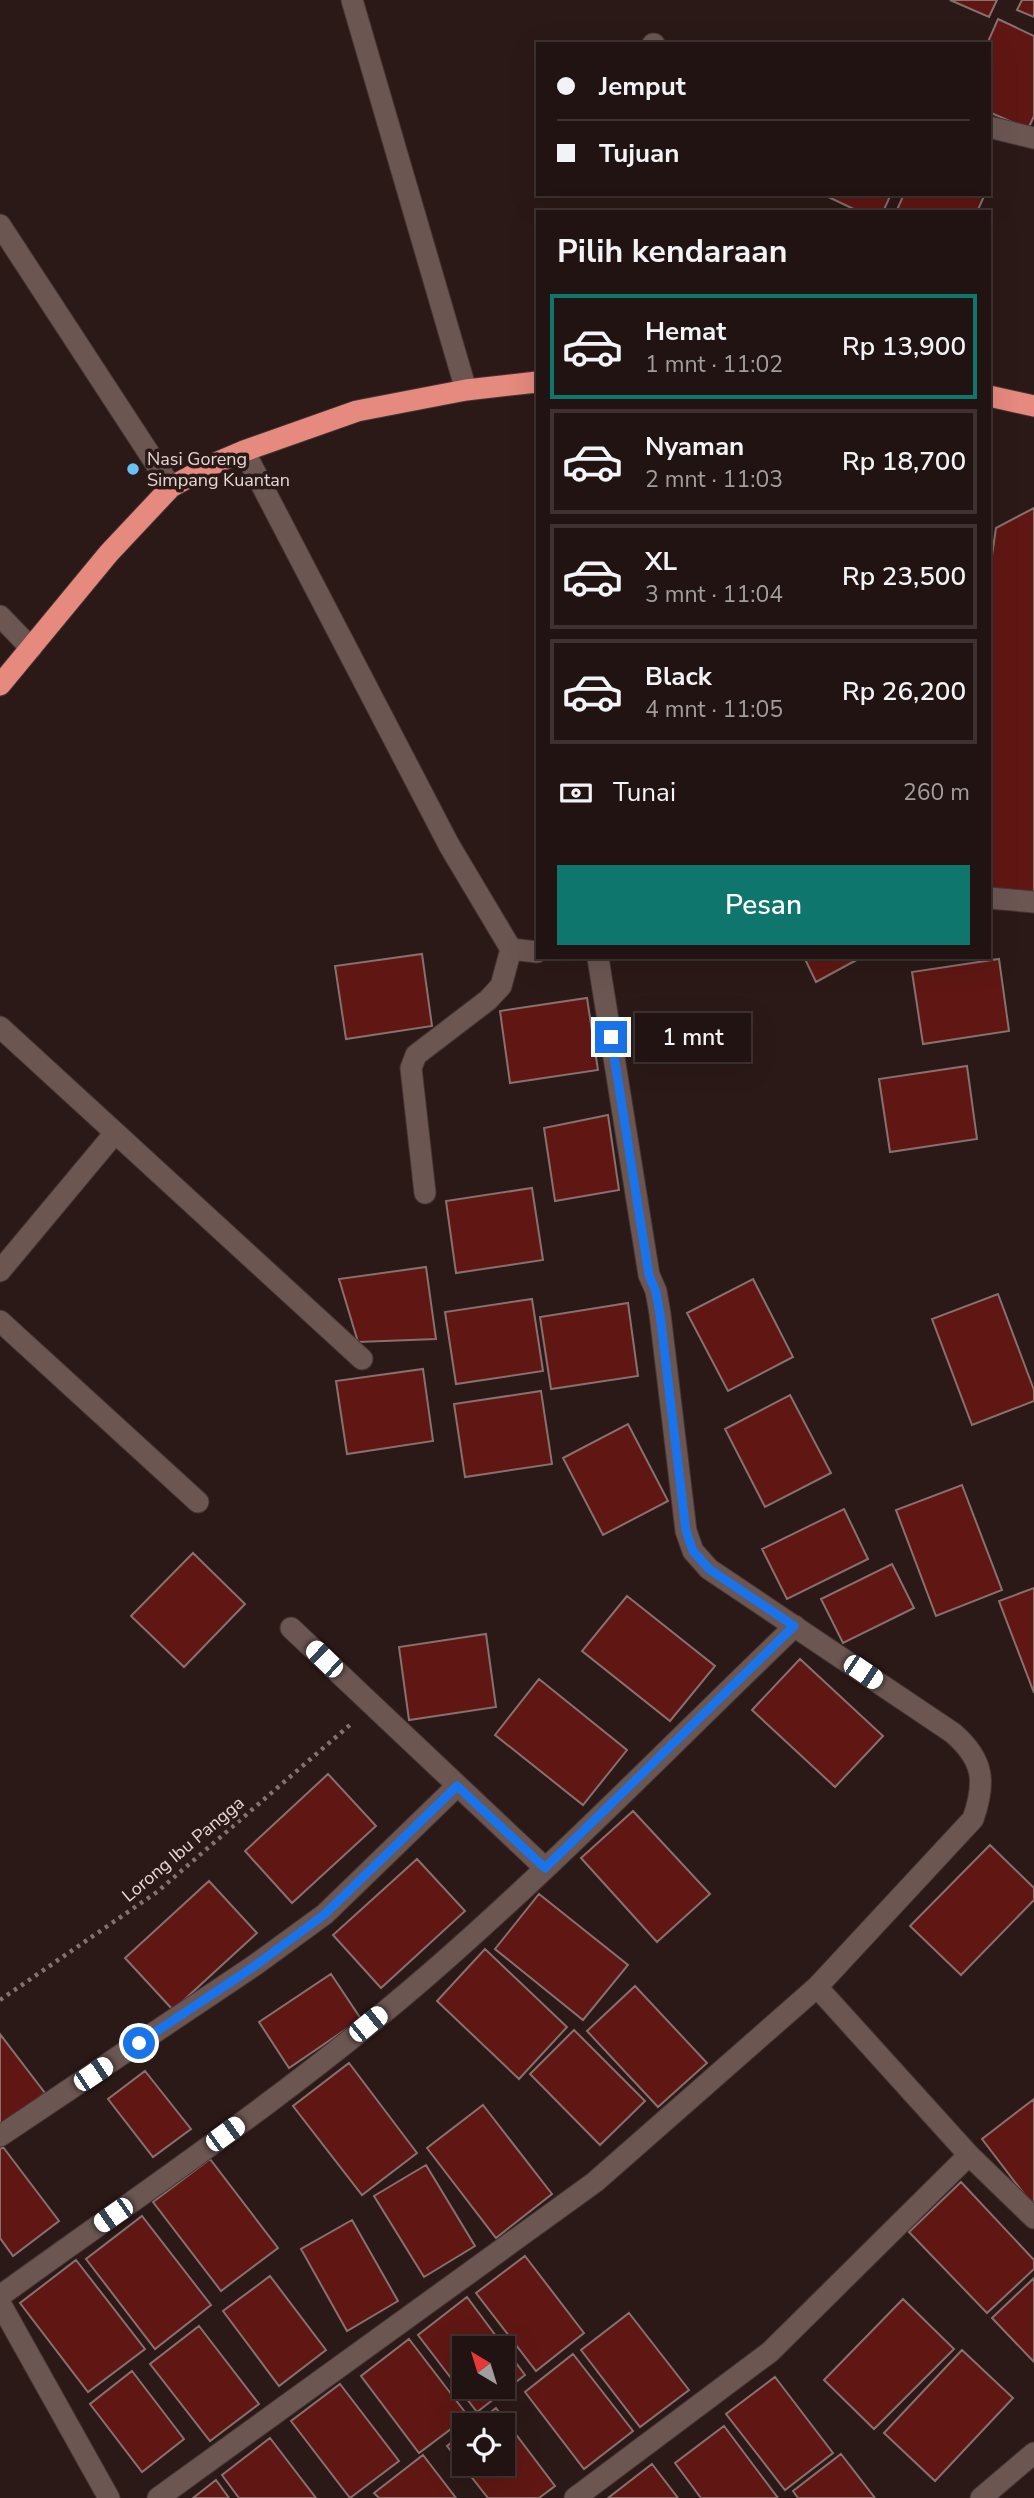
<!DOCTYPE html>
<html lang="id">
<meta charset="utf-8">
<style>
:root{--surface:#201311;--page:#281c1a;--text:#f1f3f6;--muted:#a29e9f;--line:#3d3231;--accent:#0f766e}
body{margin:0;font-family:"Nunito Sans",sans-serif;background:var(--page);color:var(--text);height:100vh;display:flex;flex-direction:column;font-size:26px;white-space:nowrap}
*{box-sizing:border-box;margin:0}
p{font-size:23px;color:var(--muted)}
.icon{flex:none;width:38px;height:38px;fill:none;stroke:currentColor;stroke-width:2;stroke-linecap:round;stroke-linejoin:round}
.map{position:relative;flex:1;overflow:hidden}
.details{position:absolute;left:536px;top:210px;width:455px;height:749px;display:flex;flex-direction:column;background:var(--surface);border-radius:0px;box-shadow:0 7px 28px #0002,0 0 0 2px var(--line)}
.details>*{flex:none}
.banner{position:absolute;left:536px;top:42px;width:455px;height:154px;border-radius:0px;box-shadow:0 7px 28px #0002,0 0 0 2px var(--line);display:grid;align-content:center;height:154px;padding:0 21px;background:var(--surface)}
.needle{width:46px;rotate:322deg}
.tools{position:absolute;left:452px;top:2336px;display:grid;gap:14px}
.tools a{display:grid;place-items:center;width:63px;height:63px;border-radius:0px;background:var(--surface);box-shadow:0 7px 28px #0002,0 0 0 2px var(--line);font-size:35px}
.end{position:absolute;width:32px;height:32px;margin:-16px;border:9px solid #1a73e8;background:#fff;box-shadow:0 0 0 4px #fff}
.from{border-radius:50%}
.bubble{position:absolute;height:49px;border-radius:0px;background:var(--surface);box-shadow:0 7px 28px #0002,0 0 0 2px var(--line);font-size:23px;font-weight:600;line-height:49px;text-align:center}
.car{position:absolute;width:21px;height:42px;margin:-21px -10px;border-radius:9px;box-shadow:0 0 5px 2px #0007;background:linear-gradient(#fff 24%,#345 0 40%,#fff 0 76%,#345 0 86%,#fff 0)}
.banner b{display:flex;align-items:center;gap:24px;height:66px;font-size:26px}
.banner b+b{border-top:2px solid var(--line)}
.banner i{width:18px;height:18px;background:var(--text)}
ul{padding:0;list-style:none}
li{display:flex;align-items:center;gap:21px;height:105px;margin:0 14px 10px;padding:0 7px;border:4px solid var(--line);border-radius:0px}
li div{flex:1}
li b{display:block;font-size:26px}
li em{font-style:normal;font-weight:600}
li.current{border-color:var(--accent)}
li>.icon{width:63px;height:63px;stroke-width:1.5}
h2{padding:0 21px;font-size:32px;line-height:84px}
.pay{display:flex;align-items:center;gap:18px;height:77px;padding:0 21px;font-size:26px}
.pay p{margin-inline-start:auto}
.cta{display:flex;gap:14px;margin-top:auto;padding:14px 21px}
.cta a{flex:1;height:80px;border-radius:0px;background:var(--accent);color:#fff;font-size:28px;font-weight:600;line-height:80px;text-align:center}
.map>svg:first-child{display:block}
.building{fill:#601713;stroke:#87706d;stroke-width:2;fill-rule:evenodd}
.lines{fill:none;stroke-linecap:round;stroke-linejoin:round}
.street-casing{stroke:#453636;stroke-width:23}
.highway-casing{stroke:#453636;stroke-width:23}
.path{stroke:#827270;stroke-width:4.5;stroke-dasharray:3.5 5;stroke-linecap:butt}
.street{stroke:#6b5652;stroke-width:21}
.highway{stroke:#e6897e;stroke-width:21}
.route{stroke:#1a73e8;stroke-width:9}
.poi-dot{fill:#69c3f1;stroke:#2b1917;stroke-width:2.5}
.labels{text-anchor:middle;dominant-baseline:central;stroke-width:7;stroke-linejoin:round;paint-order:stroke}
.poi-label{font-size:18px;fill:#e3d6d4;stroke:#2b1917;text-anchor:start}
.street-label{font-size:18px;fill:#e3d6d4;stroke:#2b1917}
</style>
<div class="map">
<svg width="1034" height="2498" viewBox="0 0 1034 2498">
<rect width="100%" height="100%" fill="#2b1917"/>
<path class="building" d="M950 0H997L989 17Z
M1022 0H1034V17L1017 10Z
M998 19 1034 36V116L1028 129 989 112V44H987Z
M822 194H891L883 212H860Z
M904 194H985L977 212H896Z
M1034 508V892L989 888V576L996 528Z
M422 954 432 1026 346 1039 335 966Z
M804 957H862L816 982Z
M999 959 1009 1031 923 1044 912 972Z
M587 998 598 1070 510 1083 500 1011Z
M967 1066 977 1139 890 1152 879 1079Z
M608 1115 619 1190 555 1201 544 1128Z
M532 1188 543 1260 456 1273 446 1201Z
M426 1267 436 1339 358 1342 339 1279Z
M753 1279 793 1357 728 1391 687 1313Z
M998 1294 1034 1390V1401L972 1425 932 1319Z
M532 1299 543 1371 456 1384 445 1312Z
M628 1303 638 1376 551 1389 540 1317Z
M423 1369 433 1441 347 1454 336 1381Z
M541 1391 552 1464 465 1477 454 1404Z
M790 1395 831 1473 765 1507 725 1429Z
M628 1424 668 1501 603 1535 563 1458Z
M962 1485 1002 1590 936 1616 896 1510Z
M844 1509 868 1559 787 1599 762 1549Z
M193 1553 245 1604 184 1667 131 1616Z
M892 1564 914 1608 843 1643 821 1599Z
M1034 1588V1693L999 1601Z
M627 1596 715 1666 670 1721 582 1651Z
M486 1634 496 1707 409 1720 399 1647Z
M800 1659 883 1736 835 1787 752 1710Z
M539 1679 627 1750 583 1805 495 1735Z
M328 1774 376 1826 292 1903 245 1851Z
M633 1811 710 1894 657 1942 581 1858Z
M990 1845 1034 1888V1900L961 1975 910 1926Z
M417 1859 465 1911 381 1988 333 1935Z
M209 1881 257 1933 173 2010 125 1958Z
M539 1894 628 1965 583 2020 495 1949Z
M485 1949 567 2027 519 2079 437 2001Z
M331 1974 361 2019 289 2068 259 2022Z
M635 1986 707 2063 658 2107 587 2031Z
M574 2030 645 2101 600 2145 530 2074Z
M0 2034 45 2093 0 2127Z
M349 2063 417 2153 362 2195 293 2106Z
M145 2071 191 2129 153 2157 108 2099Z
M1034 2099V2207L982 2139Z
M483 2105 552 2194 496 2238 427 2148Z
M3 2147 59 2221 13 2256 0 2238V2149Z
M210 2159 278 2248 221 2291 153 2202Z
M426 2165 475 2246 424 2277 374 2196Z
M961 2182 1034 2260V2269L987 2313 909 2232Z
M142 2216 211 2305 155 2349 86 2259Z
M352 2220 398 2301 347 2331 301 2249Z
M525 2256 584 2333 536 2371 476 2293Z
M76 2260 145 2349 88 2392 20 2303Z
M270 2276 326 2350 279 2386 223 2311Z
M1034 2278V2362L992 2318Z
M467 2297 525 2375 477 2412 418 2335ZM464 2348H502V2387H464Z
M903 2299 954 2349 874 2429 824 2380Z
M629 2313 689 2390 640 2427 581 2350Z
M199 2326 259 2404 210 2441 150 2364Z
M409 2339 468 2416 419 2453 361 2376Z
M962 2350 1013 2398 935 2481 884 2433Z
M573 2354 633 2431 584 2469 525 2392Z
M132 2371 184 2439 142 2472 90 2404Z
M775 2377 833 2453 785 2490 726 2414Z
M340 2384 399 2461 350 2498 291 2421Z
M496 2408 555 2486 539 2498H488L447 2446 464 2433V2464H502V2426H473Z
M724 2426 778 2498H701L675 2463Z
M270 2438 316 2498H239L222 2475Z
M841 2454 875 2498H798L793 2491Z
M423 2455 456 2498H379L374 2493Z
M652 2464 678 2498H608Z
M216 2480 229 2498H193Z"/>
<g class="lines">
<defs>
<path id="street" d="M352 0 466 390
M653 44H654
M989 127 1034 138
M0 225 171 487
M244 451 449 845 511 949 537 952
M0 616 31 648
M989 898 1034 902
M0 1027 362 1359
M425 1193 411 1068 416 1055 488 1000 501 986 511 949
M0 1271 115 1133
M0 1321 198 1502
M291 1628 545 1868
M817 1987 969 2155 1034 2218
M0 2136 255 1965 325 1914 457 1786
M0 2296C144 2192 293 2092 427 1976 555 1865 673 1743 795 1626
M0 2303 109 2498
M158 2498 595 2182 817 1987 973 1819C986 1782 984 1760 953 1733L709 1569 693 1551 686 1531 660 1314 656 1291 649 1275 598 958
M575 2498 770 2352 969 2155
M981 2498 1034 2453"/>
<path id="highway" d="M989 396 1034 406
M0 685 109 553 171 487 211 465 244 451 357 411 466 390 537 382"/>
</defs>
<use href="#street" class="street-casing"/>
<use href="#highway" class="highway-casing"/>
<path class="path" d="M0 2000 157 1892 351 1724"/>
<use href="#street" class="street"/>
<use href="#highway" class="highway"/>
</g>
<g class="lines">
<path class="route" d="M139 2043 256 1965 325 1914 457 1786 545 1868 794 1626 709 1569 693 1551 686 1531 660 1314 656 1292 649 1275 611 1037"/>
</g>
<circle class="poi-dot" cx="133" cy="469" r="7"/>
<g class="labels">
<g class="poi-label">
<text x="147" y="459">Nasi Goreng<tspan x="147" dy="21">Simpang Kuantan</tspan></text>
</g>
<g class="street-label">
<text transform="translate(183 1849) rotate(-40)">Lorong Ibu Pangga</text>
</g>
</g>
</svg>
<div class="tools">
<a><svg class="needle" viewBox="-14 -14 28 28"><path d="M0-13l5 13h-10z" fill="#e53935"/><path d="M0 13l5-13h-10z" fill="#a29e9f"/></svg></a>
<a><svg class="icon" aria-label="locate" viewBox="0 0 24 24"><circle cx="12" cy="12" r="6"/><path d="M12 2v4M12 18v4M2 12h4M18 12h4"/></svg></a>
</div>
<i class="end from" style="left:139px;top:2043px"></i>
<i class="end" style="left:611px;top:1037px"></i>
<div class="bubble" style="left:635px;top:1013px;width:116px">1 mnt</div>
<i class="car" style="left:324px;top:1659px;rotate:314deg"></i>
<i class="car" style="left:863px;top:1672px;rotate:124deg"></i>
<i class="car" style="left:368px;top:2024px;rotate:51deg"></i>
<i class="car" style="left:93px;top:2074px;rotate:56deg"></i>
<i class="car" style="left:225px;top:2134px;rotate:54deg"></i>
<i class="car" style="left:113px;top:2215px;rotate:235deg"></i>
<div class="banner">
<b><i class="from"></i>Jemput</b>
<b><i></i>Tujuan</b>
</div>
<section class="details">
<h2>Pilih kendaraan</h2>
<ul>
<li class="current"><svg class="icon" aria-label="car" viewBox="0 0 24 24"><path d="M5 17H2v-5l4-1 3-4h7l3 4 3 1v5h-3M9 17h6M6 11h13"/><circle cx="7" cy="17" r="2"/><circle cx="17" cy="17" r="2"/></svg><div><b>Hemat</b><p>1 mnt · 11:02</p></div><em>Rp 13,900</em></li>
<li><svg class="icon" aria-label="car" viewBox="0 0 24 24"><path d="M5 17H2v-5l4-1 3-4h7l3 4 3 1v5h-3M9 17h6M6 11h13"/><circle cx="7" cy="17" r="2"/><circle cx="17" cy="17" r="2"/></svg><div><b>Nyaman</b><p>2 mnt · 11:03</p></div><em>Rp 18,700</em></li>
<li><svg class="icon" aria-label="car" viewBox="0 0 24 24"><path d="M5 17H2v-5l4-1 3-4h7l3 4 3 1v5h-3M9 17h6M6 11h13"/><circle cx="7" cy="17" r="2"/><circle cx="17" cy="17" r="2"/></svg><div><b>XL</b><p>3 mnt · 11:04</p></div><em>Rp 23,500</em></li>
<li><svg class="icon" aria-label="car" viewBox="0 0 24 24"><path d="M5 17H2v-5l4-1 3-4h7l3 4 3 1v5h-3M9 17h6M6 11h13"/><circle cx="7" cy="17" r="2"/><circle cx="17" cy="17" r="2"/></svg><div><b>Black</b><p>4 mnt · 11:05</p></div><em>Rp 26,200</em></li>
</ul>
<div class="pay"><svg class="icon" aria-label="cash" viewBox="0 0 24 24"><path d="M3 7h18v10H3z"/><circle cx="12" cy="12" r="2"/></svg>Tunai<p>260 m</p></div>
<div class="cta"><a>Pesan</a></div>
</section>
</div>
